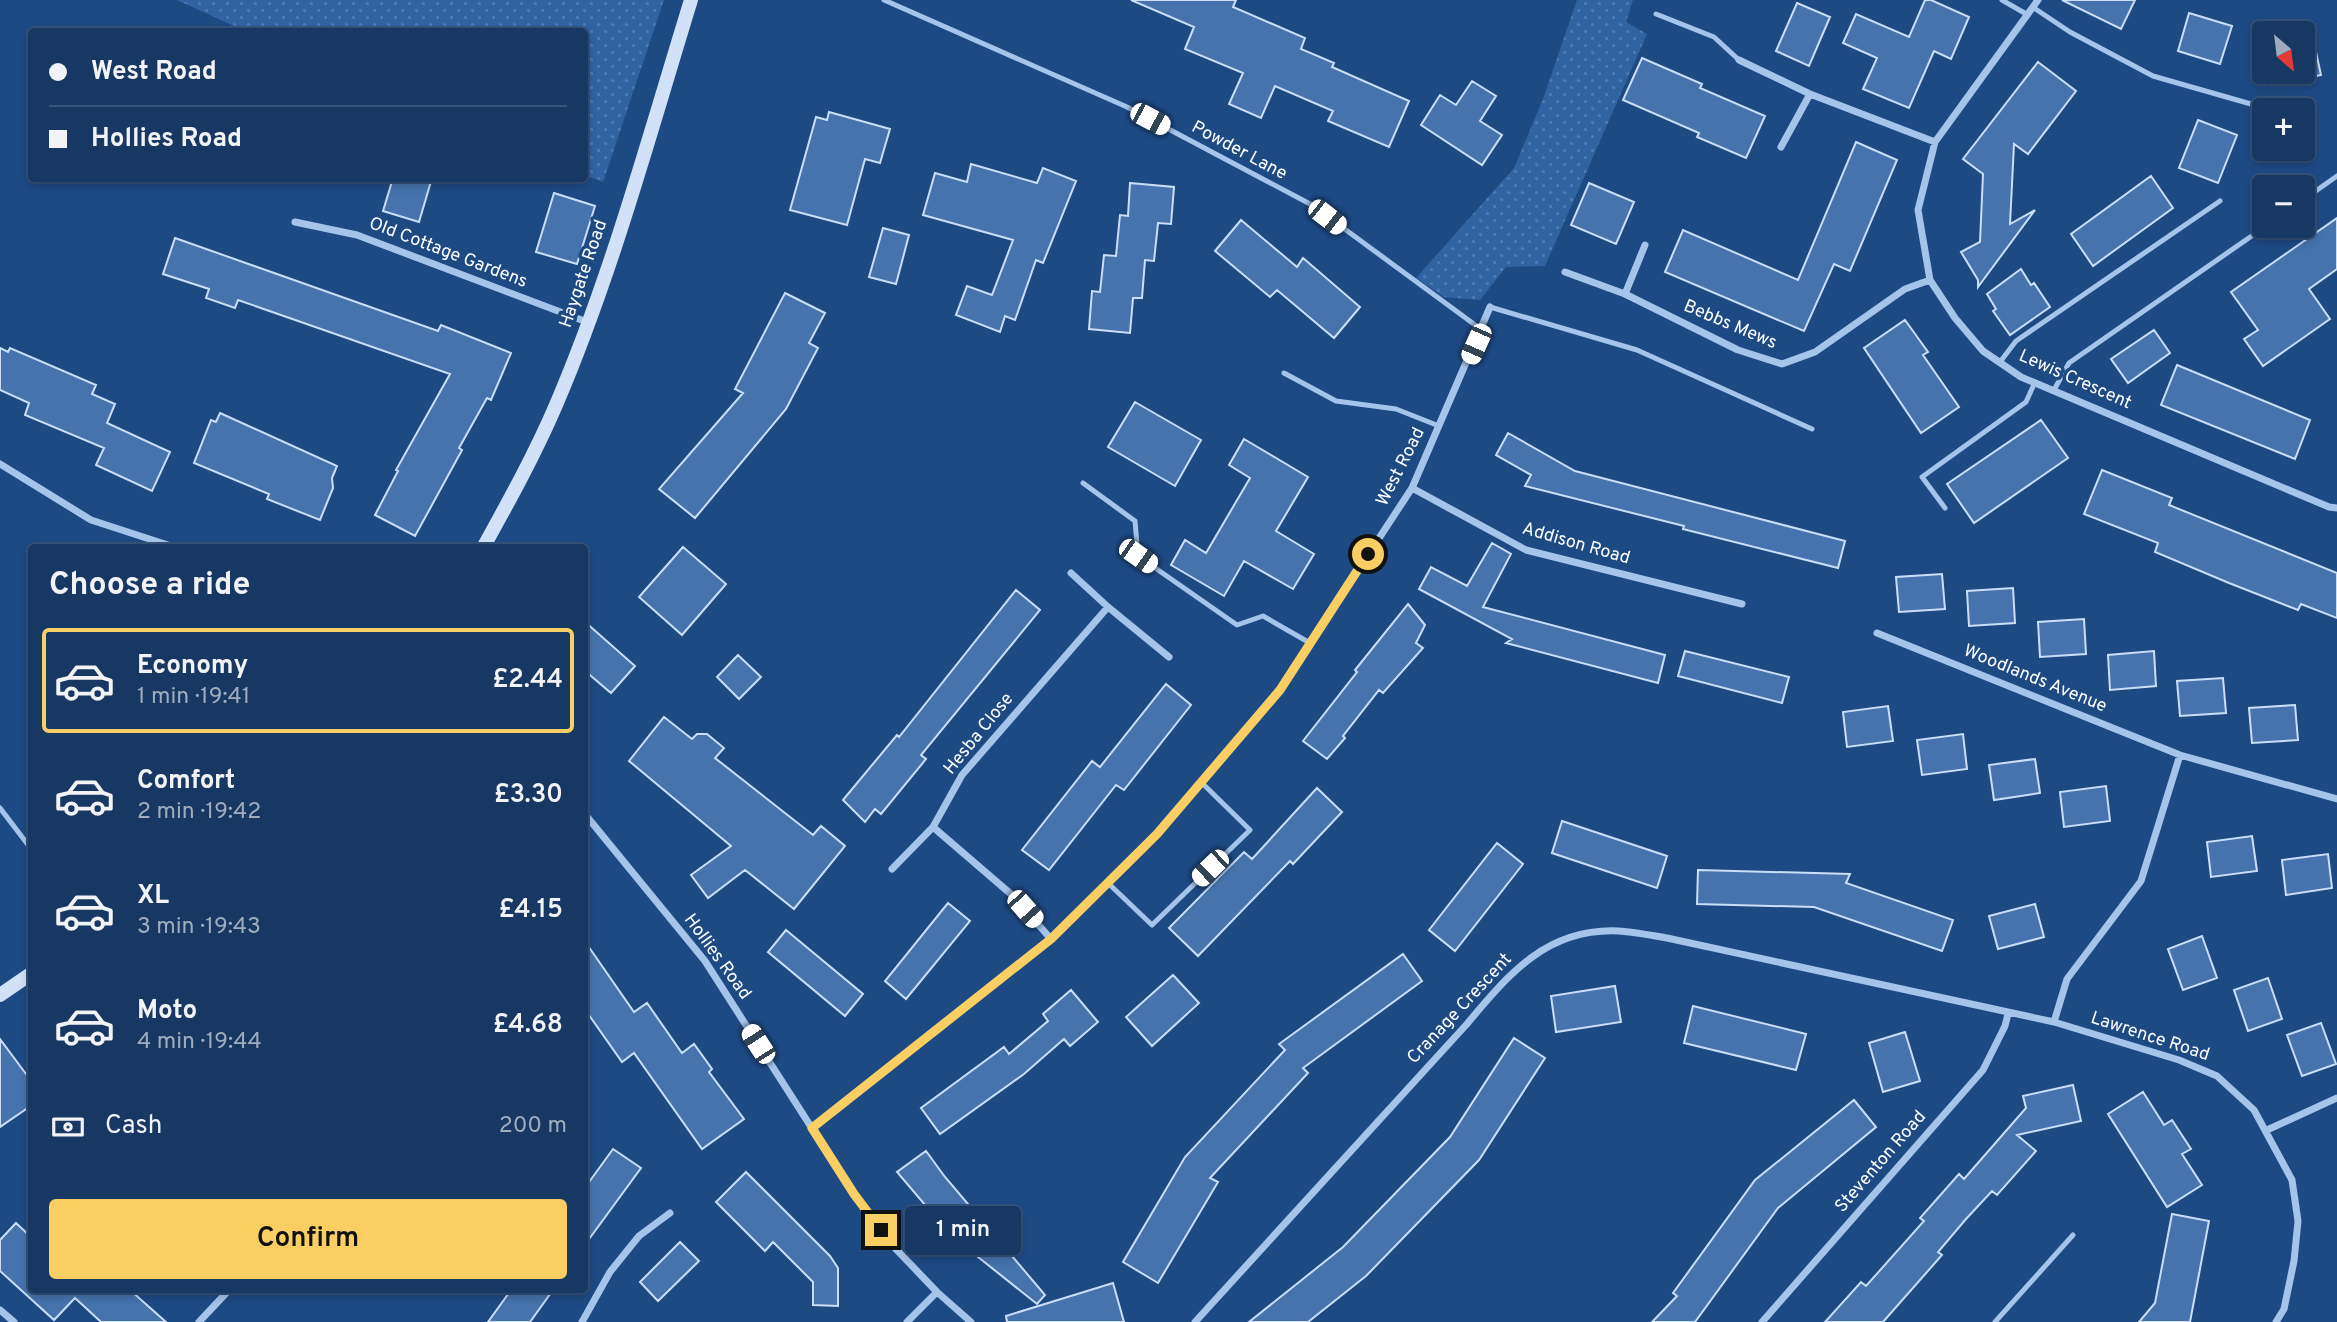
<!DOCTYPE html>
<meta charset="utf-8">
<style>
:root{--surface:#163863;--page:#1f3f69;--text:#f1f3f6;--muted:#9eacbe;--line:#355278;--accent:#f9cf64}
body{margin:0;font-family:Overpass,sans-serif;background:var(--page);color:var(--text);height:100vh;display:flex;flex-direction:column;font-size:26px;white-space:nowrap}
*{box-sizing:border-box;margin:0}
p{font-size:23px;color:var(--muted)}
.icon{flex:none;width:38px;height:38px;fill:none;stroke:currentColor;stroke-width:2;stroke-linecap:round;stroke-linejoin:round}
.map{position:relative;flex:1;overflow:hidden}
.sheet{position:absolute;left:28px;top:544px;width:560px;height:749px;display:flex;flex-direction:column;background:var(--surface);border-radius:7px;box-shadow:0 4px 10px #0003,0 0 0 2px var(--line)}
.sheet>*{flex:none}
.guide{position:absolute;left:28px;top:28px;width:560px;height:154px;border-radius:7px;box-shadow:0 4px 10px #0003,0 0 0 2px var(--line);display:grid;align-content:center;height:154px;padding:0 21px;background:var(--surface)}
.needle{width:46px;rotate:152deg}
.buttons{position:absolute;left:2252px;top:21px;display:grid;gap:14px}
.buttons a{display:grid;place-items:center;width:63px;height:63px;border-radius:7px;background:var(--surface);box-shadow:0 4px 10px #0003,0 0 0 2px var(--line);font-size:35px}
.end{position:absolute;width:32px;height:32px;margin:-16px;border:9px solid #f9cf64;background:#111;box-shadow:0 0 0 4px #111}
.from{border-radius:50%}
.bubble{position:absolute;height:49px;border-radius:7px;background:var(--surface);box-shadow:0 4px 10px #0003,0 0 0 2px var(--line);font-size:23px;font-weight:600;line-height:49px;text-align:center}
.car{position:absolute;width:21px;height:42px;margin:-21px -10px;border-radius:9px;box-shadow:0 0 5px 2px #0007;background:linear-gradient(#fff 24%,#345 0 40%,#fff 0 76%,#345 0 86%,#fff 0)}
.guide b{display:flex;align-items:center;gap:24px;height:66px;font-size:26px}
.guide b+b{border-top:2px solid var(--line)}
.guide i{width:18px;height:18px;background:var(--text)}
ul{padding:0;list-style:none}
li{display:flex;align-items:center;gap:21px;height:105px;margin:0 14px 10px;padding:0 7px;border:4px solid transparent;border-radius:7px}
li div{flex:1}
li b{display:block;font-size:26px}
li em{font-style:normal;font-weight:600}
li.selected{border-color:var(--accent)}
li>.icon{width:63px;height:63px;stroke-width:1.5}
h2{padding:0 21px;font-size:32px;line-height:84px}
.pay{display:flex;align-items:center;gap:18px;height:77px;padding:0 21px;font-size:26px}
.pay p{margin-inline-start:auto}
.button{display:flex;gap:14px;margin-top:auto;padding:14px 21px}
.button a{flex:1;height:80px;border-radius:7px;background:var(--accent);color:#111;font-size:28px;font-weight:600;line-height:80px;text-align:center}
.map>svg:first-child{display:block}
.grass{fill:url(#grass-dots)}
.building{fill:#4673ad;stroke:#cadef7;stroke-width:2}
.lines{fill:none;stroke-linecap:round;stroke-linejoin:round}
.lane{stroke:#a5c4ea;stroke-width:5}
.street{stroke:#a5c4ea;stroke-width:7}
.secondary{stroke:#d0e1f8;stroke-width:14}
.route{stroke:#f9cf64;stroke-width:9}
.labels{text-anchor:middle;dominant-baseline:central;stroke-width:7;stroke-linejoin:round;paint-order:stroke}
.street-label{font-size:18px;fill:#fff;stroke:#1e4a84}
</style>
<div class="map">
<svg width="2337" height="1322" viewBox="0 0 2337 1322">
<defs>
<pattern id="grass-dots" width="8" height="8" patternUnits="userSpaceOnUse" patternTransform="scale(1.75)"><rect width="8" height="8" fill="#3163a2"/><path d="M2 2h.1M6 6h.1" fill="none" stroke="#507ab0" stroke-width="1.8" stroke-linecap="round"/></pattern>
</defs>
<rect width="100%" height="100%" fill="#1e4a84"/>
<path class="grass" d="M177 0H664L603 182 585 175 584 32 245 31Z
M1577 0H1633L1626 22 1647 34 1545 266 1506 267 1480 300 1444 297 1416 278 1514 168 1543 99Z"/>
<path class="building" d="M1131 0H1236L1233 7 1305 38 1301 49 1334 63 1332 67 1409 101 1389 147 1328 121 1333 111 1275 86 1261 118 1229 104 1243 73 1185 49 1194 27Z
M1925 0H1931L1969 17 1951 59 1934 51 1909 108 1863 89 1877 58 1843 43 1856 14 1909 37Z
M2062 0H2135L2121 29Z
M1797 3 1830 17 1809 66 1776 51Z
M2189 13 2232 26 2220 64 2178 51Z
M2311 29 2321 75 2272 85 2270 72H2303V33H2289Z
M1642 58 1702 84 1700 88 1765 116 1746 158 1697 137 1699 133 1623 100Z
M2038 62 2076 91 2028 154 2014 144 2010 224 2035 210 1978 287V280L1961 252 1980 242 1983 174 1963 159Z
M1472 81 1496 96 1480 121 1502 135 1482 165 1421 125 1440 95 1456 105Z
M829 112 890 129 880 163 865 159 847 225 790 210 816 117 827 120Z
M2198 120 2237 135 2218 183 2179 168Z
M1856 142 1897 160 1850 271 1834 264 1804 331 1665 272 1683 230 1798 280Z
M971 164 1037 183 1043 168 1076 181 1043 263 1036 260 1015 320 1005 316 1000 332 956 315 967 286 992 295 1013 240 923 215 935 173 967 182Z
M2151 176 2173 208 2093 266 2071 234Z
M393 178H432L419 222 383 211Z
M1130 183 1174 187 1171 224 1158 223 1154 261 1145 260 1142 298H1133L1130 333 1089 329 1092 291 1100 292 1104 255 1116 256 1120 215 1128 216Z
M1589 183 1634 202 1616 244 1571 225Z
M554 193 595 206 577 264 536 252Z
M2337 218V269L2309 289 2330 319 2263 366 2244 339 2258 330 2231 292Z
M1241 220 1297 267 1303 258 1360 307 1334 338 1277 290 1270 297 1215 251Z
M883 228 909 235 896 284 869 277Z
M175 238 438 331 441 325 511 353 491 400 487 398 459 448 462 450 415 536 375 515 398 471 396 470 450 374 238 300 235 308 206 298 209 289 163 274Z
M2021 269 2031 285 2034 283 2050 307 2010 335 1993 311 1996 309 1987 294Z
M785 293 825 313 809 343 818 348 786 409 695 518 659 489 743 393 735 389Z
M1905 320 1928 352 1923 355 1959 407 1921 433 1864 348Z
M2154 330 2170 353 2128 383 2111 359Z
M0 348 8 352 10 348 96 385 92 394 115 404 107 423 170 452 152 491 96 465 104 448 25 415 29 403 0 390Z
M2177 365 2310 420 2295 459 2161 405Z
M1135 402 1201 440 1175 486 1108 447Z
M220 413 337 466 332 478 333 488 320 520 267 499 269 494 194 463 211 420 216 422Z
M2041 420 2068 458 1974 523 1947 484Z
M1508 433 1575 471 1845 541 1838 568 1683 529 1684 526 1525 486 1531 475 1496 455Z
M1244 439 1308 477 1276 531 1314 554 1293 589 1244 561 1224 596 1171 565 1185 540 1206 553 1250 478 1229 465Z
M2102 470 2172 498 2169 505 2337 573V618L2301 604 2298 610 2229 583 2155 552 2158 543 2084 514Z
M1492 543 1511 554 1483 607 1665 655 1658 683 1506 643 1512 639 1419 589 1431 567 1467 586Z
M683 547 726 584 682 635 639 597Z
M1942 574 1945 609 1899 612 1896 577Z
M2013 588 2015 623 1969 626 1967 591Z
M1016 590 1040 610 921 755 926 759 881 814 875 809 865 822 843 800 897 735 899 737Z
M1408 604 1425 625 1416 643 1423 648 1383 693 1379 690 1343 736 1345 738 1327 759 1303 741 1357 672 1355 670Z
M2084 619 2086 654 2040 657 2038 622Z
M584 621 635 666 611 693 584 670Z
M1685 651 1789 677 1782 703 1678 676Z
M2154 651 2156 686 2110 690 2108 655Z
M738 655 761 677 739 699 717 677Z
M2223 678 2226 713 2180 716 2177 681Z
M1166 684 1191 705 1124 790 1116 785 1049 870 1022 850 1092 761 1100 767Z
M2295 705 2298 740 2252 743 2249 708Z
M1888 706 1893 741 1847 747 1843 712Z
M664 717 692 739 697 734H707L724 748 715 758 813 835 821 826 845 846 794 909 745 870 708 898 691 875 731 846 629 761Z
M1963 734 1967 769 1922 775 1917 740Z
M2035 759 2040 793 1994 800 1989 765Z
M2106 786 2110 821 2064 827 2060 792Z
M1317 788 1342 812 1293 864 1290 861 1198 956 1169 928 1244 852 1252 859Z
M1562 821 1667 856 1657 888 1552 853Z
M2252 836 2257 871 2211 877 2207 842Z
M1497 843 1523 864 1455 951 1429 930Z
M2328 854 2332 888 2286 895 2282 860Z
M1698 870 1850 874 1846 883 1953 920 1942 951 1814 907 1697 904Z
M948 903 970 921 906 999 885 981Z
M2035 904 2044 937 1998 949 1989 916Z
M786 930 863 994 845 1016 768 952Z
M2202 936 2217 978 2183 990 2168 949Z
M584 940 634 1012 647 1003 682 1053 694 1044 712 1069 709 1072 744 1119 702 1149 634 1053 622 1062 584 1008Z
M1403 954 1422 981 1303 1068 1308 1073 1210 1178 1218 1182 1158 1283 1123 1262 1185 1157 1285 1050 1279 1044Z
M1173 975 1199 1003 1152 1046 1126 1017Z
M2268 978 2282 1019 2248 1031 2234 990Z
M1615 986 1621 1022 1556 1032 1551 996Z
M1071 990 1098 1022 1070 1046 1064 1039 1024 1074 940 1134 921 1108 1004 1047 1009 1054 1048 1021 1043 1014Z
M1693 1006 1806 1034 1796 1070 1684 1043Z
M2321 1023 2336 1064 2302 1076 2287 1035Z
M1905 1032 1920 1081 1883 1092 1869 1043Z
M1514 1038 1545 1058 1479 1160 1366 1276 1308 1322H1249L1343 1247 1450 1137Z
M0 1039 32 1082V1105L0 1127Z
M2073 1085 2081 1121 2017 1135 2036 1151 1997 1195 1992 1191 1966 1219 1938 1252 1942 1255 1883 1322H1825L1861 1282 1866 1286 1924 1221 1920 1218 1959 1174 1964 1179 2026 1108 2023 1096Z
M2143 1092 2164 1125 2172 1120 2191 1149 2182 1154 2202 1185 2167 1207 2108 1114Z
M1854 1100 1876 1127 1778 1208 1695 1322H1652L1677 1296 1673 1293 1755 1180Z
M613 1149 641 1168 584 1246V1189Z
M926 1151 945 1177 1045 1295 1037 1304 968 1249 965 1252 897 1172Z
M746 1172 830 1256 838 1268V1306L813 1305V1282L773 1242 765 1251 716 1202Z
M2172 1214 2209 1221 2190 1322H2139L2155 1303Z
M16 1223 32 1238V1290H130L166 1322H101L75 1298 54 1320 0 1271V1240Z
M680 1242 699 1261 658 1301 640 1282Z
M1113 1283 1124 1322H1007L1006 1316Z
M511 1290H553L530 1322H488Z"/>
<g class="lines">
<path class="lane" d="M884 0 1127 107 1312 205 1482 330
M2002 0 2028 15
M2034 8 2070 32 2153 76 2251 104
M1656 14 1714 37 1739 60
M2303 200 2337 176
M1490 307 1637 350 1812 429
M2000 362 2016 341 2220 201
M1284 373 1336 401 1396 409 1439 426
M2054 390 2069 363 2266 226
M1083 483 1135 521 1138 556 1237 625 1263 616 1310 643
M1945 508 1922 477 2026 402 2035 382
M0 808 32 850
M1108 883 1152 925 1250 830 1201 782
M1995 1322 2073 1235"/>
<path class="street" d="M2038 0 1935 142 1918 210 1930 280 1955 318 1983 351 2021 377 2329 507 2337 508
M1739 60 1810 94 1935 142
M1781 147 1810 94
M295 222 357 235 587 322
M1565 272 1625 294 1738 350 1782 364 1815 352 1905 289 1930 280
M1625 294 1645 245
M0 464 91 520 177 548
M1412 488 1526 550 1742 604
M1071 573 1108 607 1169 657
M1877 633 2180 755 2337 799
M584 813 705 961 854 1194 895 1248 937 1292 971 1322
M892 869 933 827
M1051 939 1012 895 933 827 962 775 1108 607
M2054 1022 2067 979 2141 881 2180 755
M812 1128 1051 939 1157 834 1280 689 1412 488 1490 307
M2267 1130 2337 1098
M0 1310 14 1322
M199 1322 229 1290
M582 1322 610 1272 639 1236 670 1213
M907 1322 937 1292
M1195 1322 1466 1025C1508 975 1546 928 1618 931 1634 932 1650 935 1667 938L2054 1022 2179 1060 2217 1076 2254 1110 2292 1180 2298 1221 2294 1261 2284 1309 2276 1322
M1762 1322 1983 1070 2005 1026 2008 1014"/>
<path class="secondary" d="M483 548C509 501 535 454 556 405 612 274 649 136 691 0
M0 995 32 973"/>
</g>
<g class="lines">
<path class="route" d="M881 1230 854 1194 812 1128 1051 939 1157 834 1280 690 1368 554"/>
</g>
<g class="labels">
<g class="street-label">
<text transform="translate(1239 151) rotate(28)">Powder Lane</text>
<text transform="translate(448 253) rotate(21)">Old Cottage Gardens</text>
<text transform="translate(584 274) rotate(-71)">Haygate Road</text>
<text transform="translate(1730 325) rotate(23)">Bebbs Mews</text>
<text transform="translate(2075 380) rotate(24)">Lewis Crescent</text>
<text transform="translate(1401 467) rotate(-63)">West Road</text>
<text transform="translate(1576 544) rotate(16)">Addison Road</text>
<text transform="translate(2035 679) rotate(22)">Woodlands Avenue</text>
<text transform="translate(979 734) rotate(-51)">Hesba Close</text>
<text transform="translate(717 957) rotate(54)">Hollies Road</text>
<text transform="translate(1460 1009) rotate(-47)">Cranage Crescent</text>
<text transform="translate(2150 1037) rotate(18)">Lawrence Road</text>
<text transform="translate(1881 1162) rotate(-49)">Steventon Road</text>
</g>
</g>
</svg>
<div class="buttons">
<a><svg class="needle" viewBox="-14 -14 28 28"><path d="M0-13l5 13h-10z" fill="#e53935"/><path d="M0 13l5-13h-10z" fill="#9eacbe"/></svg></a>
<a>+</a>
<a>−</a>
</div>
<i class="end from" style="left:1368px;top:554px"></i>
<i class="end" style="left:881px;top:1230px"></i>
<div class="bubble" style="left:905px;top:1206px;width:116px">1 min</div>
<i class="car" style="left:1150px;top:119px;rotate:118deg"></i>
<i class="car" style="left:1327px;top:217px;rotate:128deg"></i>
<i class="car" style="left:1476px;top:344px;rotate:204deg"></i>
<i class="car" style="left:1138px;top:556px;rotate:125deg"></i>
<i class="car" style="left:1210px;top:868px;rotate:226deg"></i>
<i class="car" style="left:1025px;top:909px;rotate:138deg"></i>
<i class="car" style="left:758px;top:1044px;rotate:327deg"></i>
<div class="guide">
<b><i class="from"></i>West Road</b>
<b><i></i>Hollies Road</b>
</div>
<section class="sheet">
<h2>Choose a ride</h2>
<ul>
<li class="selected"><svg class="icon" aria-label="car" viewBox="0 0 24 24"><path d="M5 17H2v-5l4-1 3-4h7l3 4 3 1v5h-3M9 17h6M6 11h13"/><circle cx="7" cy="17" r="2"/><circle cx="17" cy="17" r="2"/></svg><div><b>Economy</b><p>1 min · 19:41</p></div><em>£2.44</em></li>
<li><svg class="icon" aria-label="car" viewBox="0 0 24 24"><path d="M5 17H2v-5l4-1 3-4h7l3 4 3 1v5h-3M9 17h6M6 11h13"/><circle cx="7" cy="17" r="2"/><circle cx="17" cy="17" r="2"/></svg><div><b>Comfort</b><p>2 min · 19:42</p></div><em>£3.30</em></li>
<li><svg class="icon" aria-label="car" viewBox="0 0 24 24"><path d="M5 17H2v-5l4-1 3-4h7l3 4 3 1v5h-3M9 17h6M6 11h13"/><circle cx="7" cy="17" r="2"/><circle cx="17" cy="17" r="2"/></svg><div><b>XL</b><p>3 min · 19:43</p></div><em>£4.15</em></li>
<li><svg class="icon" aria-label="car" viewBox="0 0 24 24"><path d="M5 17H2v-5l4-1 3-4h7l3 4 3 1v5h-3M9 17h6M6 11h13"/><circle cx="7" cy="17" r="2"/><circle cx="17" cy="17" r="2"/></svg><div><b>Moto</b><p>4 min · 19:44</p></div><em>£4.68</em></li>
</ul>
<div class="pay"><svg class="icon" aria-label="cash" viewBox="0 0 24 24"><path d="M3 7h18v10H3z"/><circle cx="12" cy="12" r="2"/></svg>Cash<p>200 m</p></div>
<div class="button"><a>Confirm</a></div>
</section>
</div>
